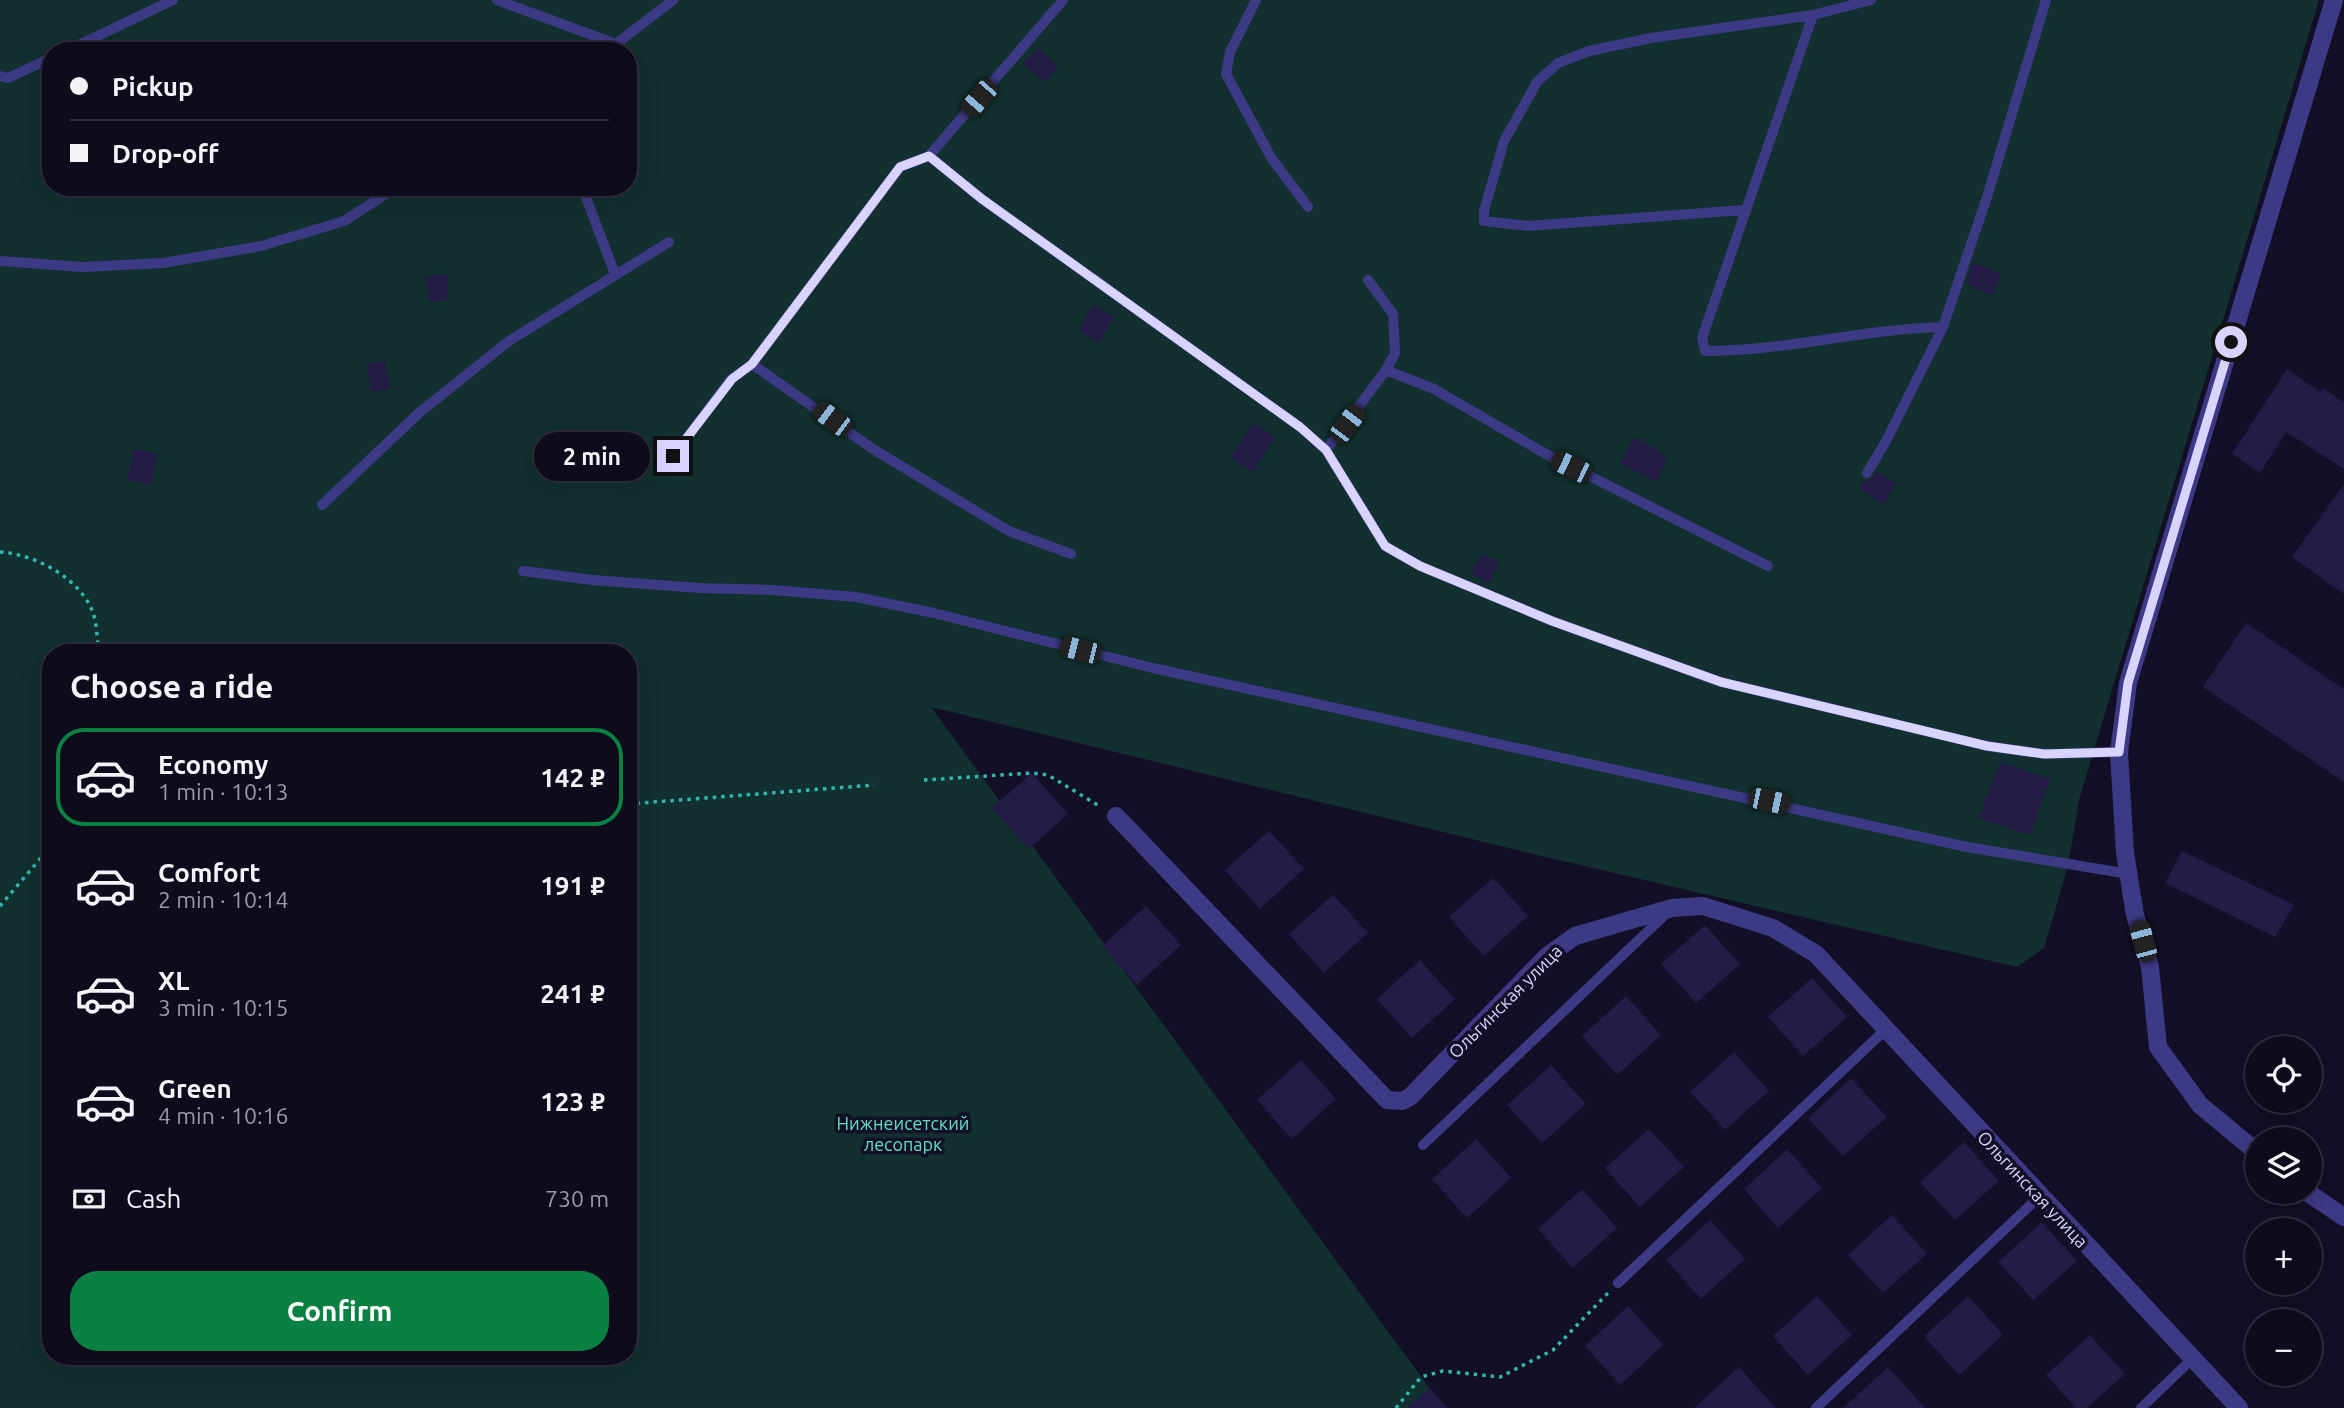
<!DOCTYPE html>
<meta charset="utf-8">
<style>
:root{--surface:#0e0b1c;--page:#1c1929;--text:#f1f3f6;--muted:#9b9ba3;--line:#2e2b3b;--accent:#0b8043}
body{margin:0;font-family:Ubuntu,sans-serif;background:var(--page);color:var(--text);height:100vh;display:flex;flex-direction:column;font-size:26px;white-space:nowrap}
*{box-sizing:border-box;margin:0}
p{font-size:23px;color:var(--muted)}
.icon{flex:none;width:38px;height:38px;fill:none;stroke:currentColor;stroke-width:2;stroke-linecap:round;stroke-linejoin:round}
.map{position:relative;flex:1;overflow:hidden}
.details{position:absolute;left:42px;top:644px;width:595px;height:721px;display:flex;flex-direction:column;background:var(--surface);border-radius:28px;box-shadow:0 7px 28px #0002,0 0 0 2px var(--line)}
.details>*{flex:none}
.guide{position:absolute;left:42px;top:42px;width:595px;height:154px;border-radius:28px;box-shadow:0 7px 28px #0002,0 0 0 2px var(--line);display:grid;align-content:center;height:154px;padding:0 28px;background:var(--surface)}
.buttons{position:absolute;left:2245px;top:1036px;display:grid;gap:14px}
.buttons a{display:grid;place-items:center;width:77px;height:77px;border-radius:50%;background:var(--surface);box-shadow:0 7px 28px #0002,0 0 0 2px var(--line);font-size:35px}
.end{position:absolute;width:32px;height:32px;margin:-16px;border:9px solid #d9d4ff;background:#111;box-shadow:0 0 0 4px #111}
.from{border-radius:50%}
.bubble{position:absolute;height:49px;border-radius:24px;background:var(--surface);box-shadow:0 7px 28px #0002,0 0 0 2px var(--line);font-size:23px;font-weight:700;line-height:49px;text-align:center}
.car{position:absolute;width:21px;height:42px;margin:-21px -10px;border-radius:9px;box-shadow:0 0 5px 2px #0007;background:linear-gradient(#222 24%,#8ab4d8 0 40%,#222 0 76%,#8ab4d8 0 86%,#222 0)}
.guide b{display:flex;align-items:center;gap:24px;height:66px;font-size:26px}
.guide b+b{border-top:2px solid var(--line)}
.guide i{width:18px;height:18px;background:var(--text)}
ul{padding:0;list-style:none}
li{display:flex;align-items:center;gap:21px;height:98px;margin:0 14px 10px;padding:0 14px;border:4px solid transparent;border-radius:28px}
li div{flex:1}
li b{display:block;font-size:26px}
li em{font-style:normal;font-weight:700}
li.selected{border-color:var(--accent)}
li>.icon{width:63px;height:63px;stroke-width:1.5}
h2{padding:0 28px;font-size:32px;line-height:84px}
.pay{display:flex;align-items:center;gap:18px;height:77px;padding:0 28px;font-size:26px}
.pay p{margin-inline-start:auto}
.action{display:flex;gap:14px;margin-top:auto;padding:14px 28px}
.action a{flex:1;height:80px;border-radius:28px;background:var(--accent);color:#fff;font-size:28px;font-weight:700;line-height:80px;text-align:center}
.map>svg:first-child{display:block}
.green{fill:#12302f;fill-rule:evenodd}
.building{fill:#241b47}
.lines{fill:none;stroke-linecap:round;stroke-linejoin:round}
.path{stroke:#2fb8b0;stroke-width:3.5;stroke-dasharray:3.5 5;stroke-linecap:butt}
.service{stroke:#3d3a85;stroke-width:10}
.minor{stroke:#3d3a85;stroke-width:18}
.route{stroke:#d9d4ff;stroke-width:9}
.labels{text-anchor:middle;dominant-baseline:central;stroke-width:7;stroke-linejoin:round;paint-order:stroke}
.street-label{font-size:18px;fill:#d9d4ff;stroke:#130f26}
.park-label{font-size:18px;fill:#5fe0c0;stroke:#130f26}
</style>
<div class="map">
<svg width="2344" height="1408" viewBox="0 0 2344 1408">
<rect width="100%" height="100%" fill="#130f26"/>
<path class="green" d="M0 0H2319L2079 800 2068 866 2044 948 2017 967 1529 853 931 707 1444 1408H0ZM51 51H628V187H51ZM51 653H628V1356H51Z"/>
<path class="building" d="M1038 48 1058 67 1044 82 1023 63Z
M1973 262 2001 274 1992 296 1966 284Z
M446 274 449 299 430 302 426 276Z
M1093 305 1114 317 1098 343 1078 330Z
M385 361 390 389 372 392 366 364Z
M2287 369 2321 392 2323 388 2344 402V469L2286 432 2260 473 2232 454Z
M1253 423 1275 437 1253 472 1230 458Z
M1634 437 1667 457 1657 482 1620 464Z
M134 449 158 454 151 485 127 480Z
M1877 472 1896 483 1884 504 1859 489 1865 480 1871 479Z
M2344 484V594L2292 557Z
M1481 554 1499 562 1489 583 1471 574Z
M2246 623 2344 689V782L2203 687Z
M2000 762 2050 779 2030 835 1979 818Z
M1032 773 1068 814 1029 849 992 808Z
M1269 831 1304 869 1260 909 1225 870Z
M2182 851 2294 905 2275 937 2165 883Z
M1493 878 1528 916 1484 956 1449 917Z
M1333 895 1368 933 1324 973 1289 934Z
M1146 906 1181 945 1137 985 1102 946Z
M1705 925 1740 964 1696 1003 1661 964Z
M1420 960 1455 999 1412 1038 1377 999Z
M1812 978 1847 1017 1803 1056 1768 1017Z
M1626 996 1661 1035 1617 1075 1582 1036Z
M1734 1052 1769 1091 1725 1130 1690 1092Z
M1301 1060 1336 1099 1292 1139 1257 1100Z
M1551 1065 1586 1104 1542 1143 1507 1105Z
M1851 1078 1887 1117 1843 1156 1808 1118Z
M1649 1129 1684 1167 1640 1207 1605 1168Z
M1476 1139 1511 1178 1467 1218 1432 1179Z
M1964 1142 1999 1181 1955 1220 1920 1182Z
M1787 1149 1822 1188 1778 1228 1744 1189Z
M1582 1189 1617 1228 1573 1268 1538 1229Z
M1892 1215 1927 1254 1883 1293 1848 1255Z
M1710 1220 1745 1259 1701 1299 1666 1260Z
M2042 1222 2077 1261 2033 1300 1998 1262Z
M1817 1296 1852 1335 1808 1375 1773 1336Z
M1968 1296 2003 1335 1959 1375 1924 1336Z
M1628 1306 1663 1345 1620 1385 1585 1346Z
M2090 1335 2125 1374 2087 1408H2076L2046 1375Z
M1739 1367 1776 1408H1694Z
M1888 1367 1925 1408H1843Z
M1430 1388 1447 1408H1407Z"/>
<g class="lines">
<path class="path" d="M0 552C34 554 78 577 92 610 97 622 97 640 99 653
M924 780 1032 773 1048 775 1101 807
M628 804 874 785
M0 906 46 852H51
M1396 1408 1421 1377 1443 1371 1500 1377 1553 1350 1609 1292"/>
<path class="service" d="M497 0 616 44 673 0
M1256 0 1230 52 1226 74 1272 159 1308 207
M1813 15 1702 338 1705 351C1785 351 1863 329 1943 327
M66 51 173 0
M0 76 8 78 51 58
M929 156 982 199 1300 427 1326 450 1385 546 1420 566 1552 621 1721 682 1987 746 2044 754 2119 752
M582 187 615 274
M1744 210 1528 226 1484 221V211L1504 141 1537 82 1558 63 1589 51 1651 38 1813 15 1871 0
M0 261 83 267 163 263 261 246 344 221 397 187
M752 364 873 449 1009 531 1071 554
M1386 370 1434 389 1546 454 1768 566
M1326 450 1386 370 1395 353 1393 314 1368 280
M673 456 731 379 752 364 900 167 929 156 1063 0
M1867 473 1886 441 1943 327 1988 194 2046 0
M322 505 419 413 509 341 669 242
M523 571 592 580 700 588 773 590 856 597 934 613 1153 668 1967 847 2129 874
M1423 1145 1668 912
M1618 1283 1884 1031
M1816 1408 2040 1196
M2141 1408 2192 1359"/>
<path class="minor" d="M1116 816 1387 1100 1402 1101 1410 1097 1547 956 1575 936 1672 908 1703 906 1773 928 1816 954 2239 1408
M2258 1153 2200 1105 2158 1047 2150 967 2135 915 2125 853 2119 752 2128 683 2334 0
M2307 1192 2344 1217"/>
</g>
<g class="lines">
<path class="route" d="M673 456 732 379 752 364 900 167 929 156 982 199 1300 427 1326 450 1385 546 1420 566 1552 621 1721 682 1987 746 2044 754 2119 752 2128 683 2231 342"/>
</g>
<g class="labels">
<g class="street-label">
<text transform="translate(1505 1001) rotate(-45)">Ольгинская улица</text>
<text transform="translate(2033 1189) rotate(47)">Ольгинская улица</text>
</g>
<g class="park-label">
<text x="903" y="1123">Нижнеисетский<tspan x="903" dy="21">лесопарк</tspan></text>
</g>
</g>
</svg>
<div class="buttons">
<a><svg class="icon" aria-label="locate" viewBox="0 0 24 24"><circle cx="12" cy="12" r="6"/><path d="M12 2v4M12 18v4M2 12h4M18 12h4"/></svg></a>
<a><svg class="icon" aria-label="layers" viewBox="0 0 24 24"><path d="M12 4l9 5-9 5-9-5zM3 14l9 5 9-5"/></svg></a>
<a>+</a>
<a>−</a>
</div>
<i class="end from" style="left:2231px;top:342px"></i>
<i class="end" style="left:673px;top:456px"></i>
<div class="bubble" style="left:534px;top:432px;width:116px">2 min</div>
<i class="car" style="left:979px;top:98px;rotate:221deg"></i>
<i class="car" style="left:832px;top:419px;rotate:307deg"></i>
<i class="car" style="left:1347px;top:424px;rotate:37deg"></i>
<i class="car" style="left:1571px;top:467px;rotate:296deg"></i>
<i class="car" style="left:1080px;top:650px;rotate:284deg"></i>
<i class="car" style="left:1769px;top:801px;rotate:102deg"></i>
<i class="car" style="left:2143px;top:941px;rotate:345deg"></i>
<div class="guide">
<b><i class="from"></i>Pickup</b>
<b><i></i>Drop-off</b>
</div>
<section class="details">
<h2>Choose a ride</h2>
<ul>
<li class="selected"><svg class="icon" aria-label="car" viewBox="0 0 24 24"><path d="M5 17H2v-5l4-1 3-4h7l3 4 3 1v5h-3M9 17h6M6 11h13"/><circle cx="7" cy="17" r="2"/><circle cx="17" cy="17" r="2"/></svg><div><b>Economy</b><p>1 min · 10:13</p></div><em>142 ₽</em></li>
<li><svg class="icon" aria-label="car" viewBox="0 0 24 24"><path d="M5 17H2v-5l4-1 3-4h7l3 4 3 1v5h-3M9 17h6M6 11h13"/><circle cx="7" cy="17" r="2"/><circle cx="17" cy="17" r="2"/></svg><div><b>Comfort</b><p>2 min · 10:14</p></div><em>191 ₽</em></li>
<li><svg class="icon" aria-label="car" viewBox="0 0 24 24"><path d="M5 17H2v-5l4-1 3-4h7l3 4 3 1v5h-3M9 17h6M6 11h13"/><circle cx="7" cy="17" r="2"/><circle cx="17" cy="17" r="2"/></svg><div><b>XL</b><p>3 min · 10:15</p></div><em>241 ₽</em></li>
<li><svg class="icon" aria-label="car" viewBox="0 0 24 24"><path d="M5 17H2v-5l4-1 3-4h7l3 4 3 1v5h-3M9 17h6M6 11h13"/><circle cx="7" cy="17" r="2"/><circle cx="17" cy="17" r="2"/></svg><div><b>Green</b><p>4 min · 10:16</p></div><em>123 ₽</em></li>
</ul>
<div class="pay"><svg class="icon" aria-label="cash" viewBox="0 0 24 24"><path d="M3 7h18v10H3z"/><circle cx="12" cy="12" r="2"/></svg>Cash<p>730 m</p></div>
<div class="action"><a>Confirm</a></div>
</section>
</div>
